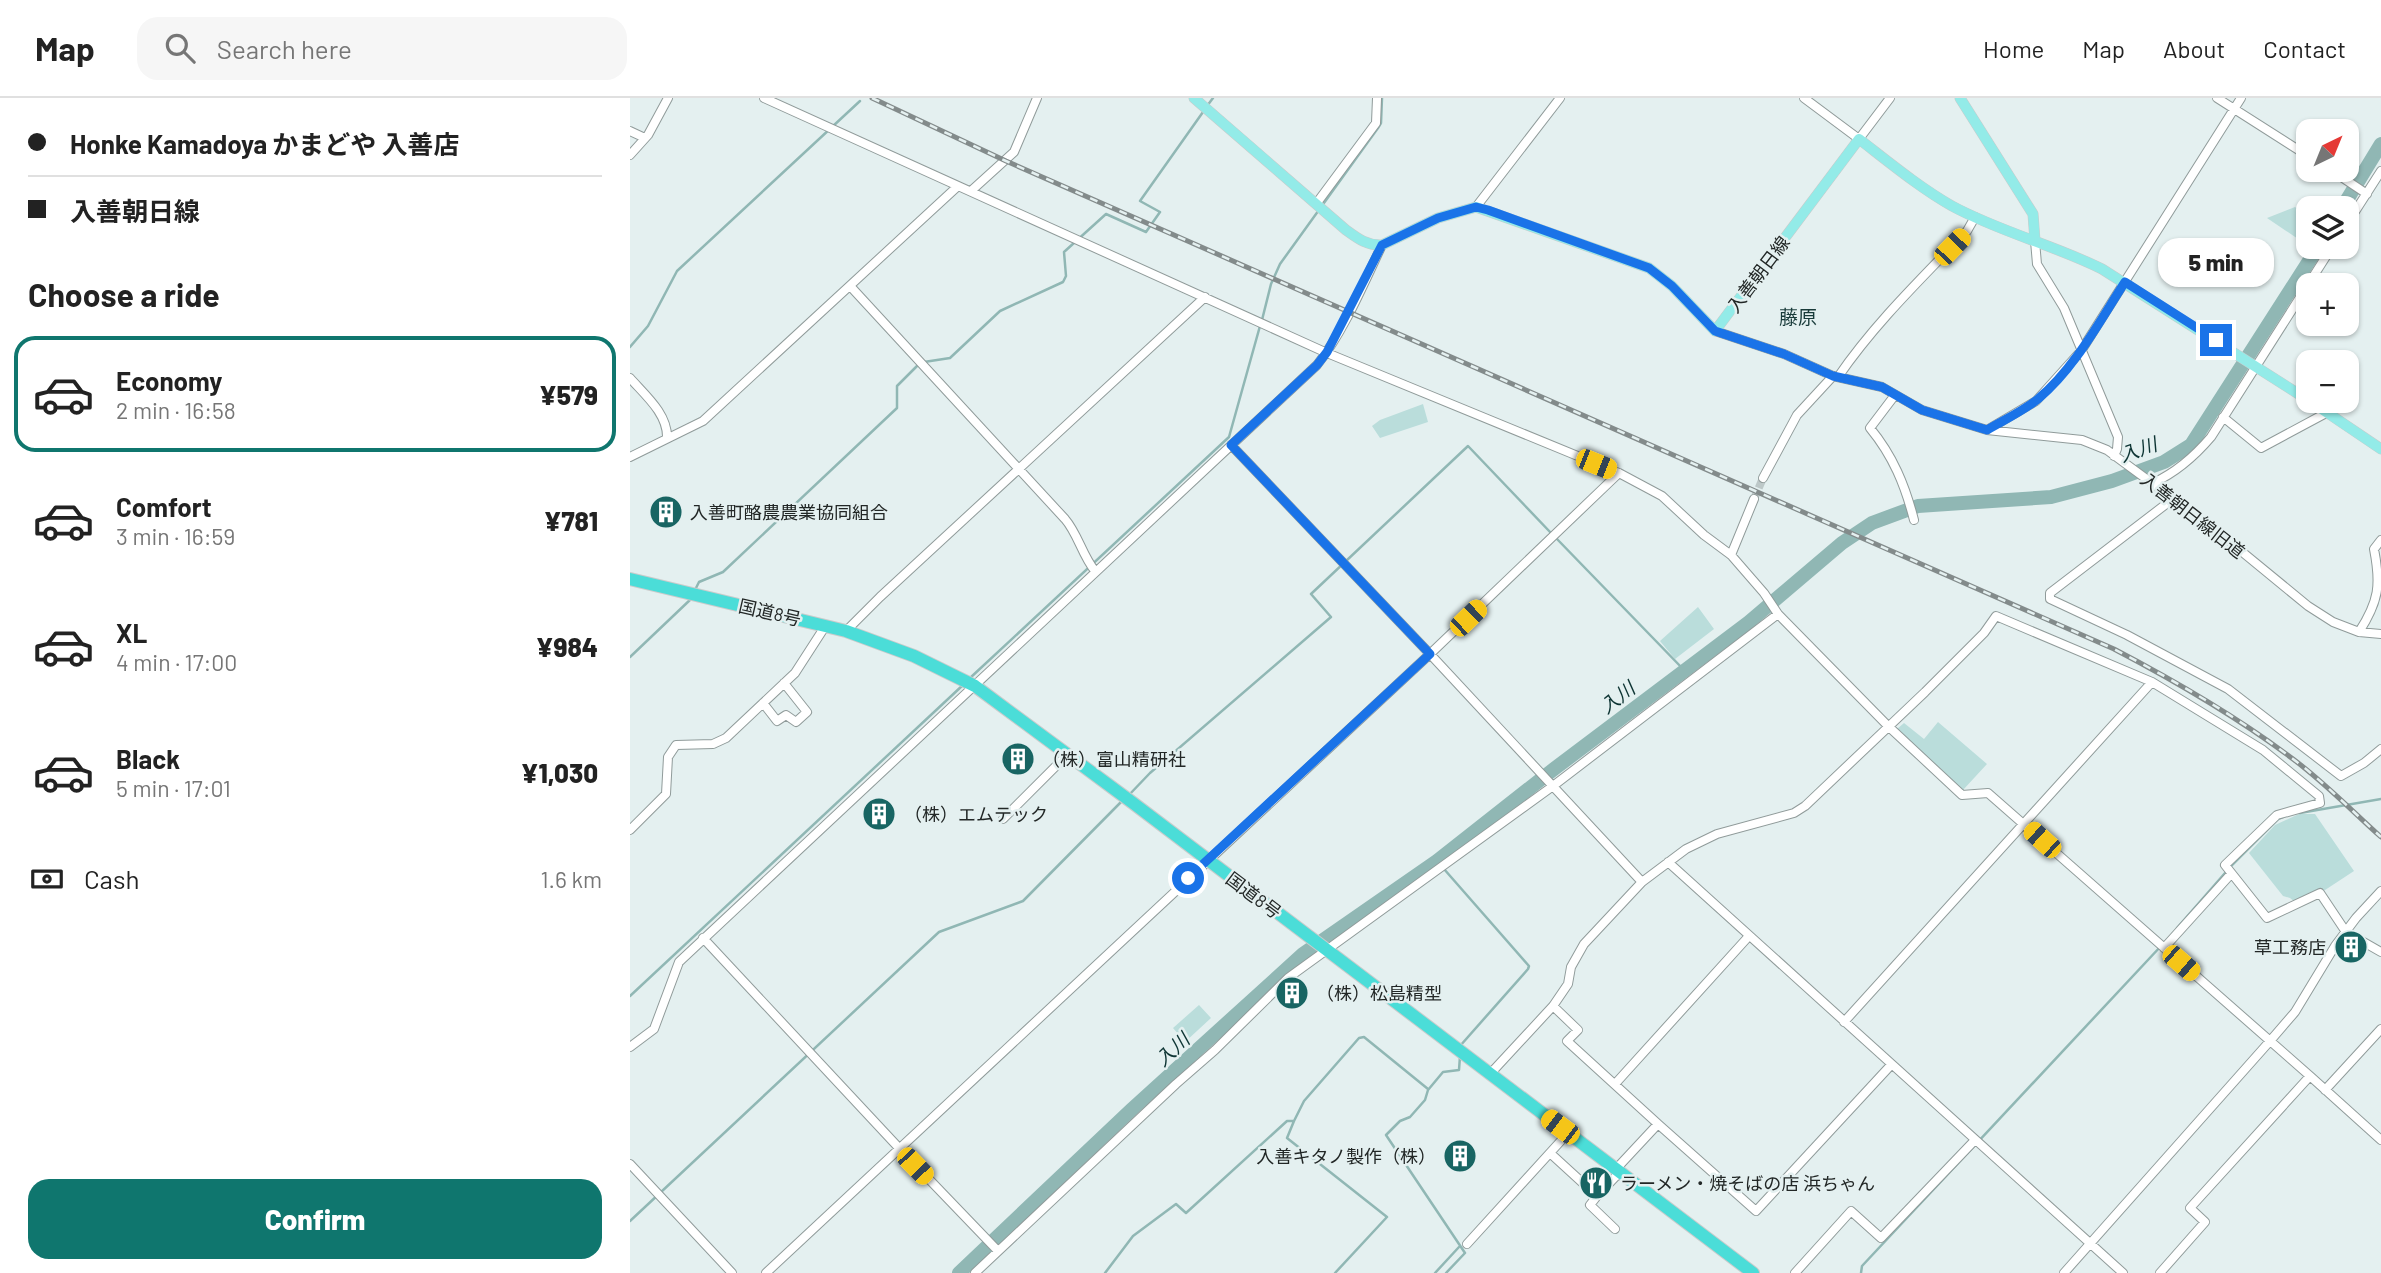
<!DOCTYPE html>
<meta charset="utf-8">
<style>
:root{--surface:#fff;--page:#f6f6f6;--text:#222;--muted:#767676;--line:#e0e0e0;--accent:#0f766e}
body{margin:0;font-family:Barlow,"Noto Sans JP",sans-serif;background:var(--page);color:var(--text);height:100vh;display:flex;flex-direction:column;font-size:26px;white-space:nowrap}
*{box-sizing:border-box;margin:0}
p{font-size:23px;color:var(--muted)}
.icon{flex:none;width:38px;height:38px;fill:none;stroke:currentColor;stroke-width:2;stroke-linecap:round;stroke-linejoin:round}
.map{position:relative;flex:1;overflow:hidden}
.panel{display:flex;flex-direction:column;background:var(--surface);width:630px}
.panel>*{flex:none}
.top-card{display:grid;align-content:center;height:154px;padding:0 28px;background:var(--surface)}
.needle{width:46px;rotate:43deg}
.controls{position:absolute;left:1666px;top:21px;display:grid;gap:14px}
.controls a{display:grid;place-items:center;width:63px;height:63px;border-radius:14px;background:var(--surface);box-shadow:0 2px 5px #0004;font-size:35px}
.end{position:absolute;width:32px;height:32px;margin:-16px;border:9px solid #1a73e8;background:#fff;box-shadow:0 0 0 4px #fff}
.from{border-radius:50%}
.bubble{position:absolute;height:49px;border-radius:21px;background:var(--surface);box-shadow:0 2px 5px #0004;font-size:23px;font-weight:800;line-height:49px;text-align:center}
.car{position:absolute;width:21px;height:42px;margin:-21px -10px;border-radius:9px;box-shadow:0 0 5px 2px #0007;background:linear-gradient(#f5c518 24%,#345 0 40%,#f5c518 0 76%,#345 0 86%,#f5c518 0)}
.top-card b{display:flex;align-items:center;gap:24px;height:66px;font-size:26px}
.top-card b+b{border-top:2px solid var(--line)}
.top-card i{width:18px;height:18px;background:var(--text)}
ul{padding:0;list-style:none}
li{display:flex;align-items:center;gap:21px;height:116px;margin:0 14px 10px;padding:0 14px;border:4px solid transparent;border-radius:21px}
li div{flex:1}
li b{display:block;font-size:26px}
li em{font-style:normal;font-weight:800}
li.on{border-color:var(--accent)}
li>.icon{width:63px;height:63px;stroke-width:1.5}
h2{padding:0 28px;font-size:32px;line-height:84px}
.pay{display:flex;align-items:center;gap:18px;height:77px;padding:0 28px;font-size:26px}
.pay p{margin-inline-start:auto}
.primary-button{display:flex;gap:14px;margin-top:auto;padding:14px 28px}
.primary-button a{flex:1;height:80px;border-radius:21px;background:var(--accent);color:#fff;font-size:28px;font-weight:800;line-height:80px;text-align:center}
header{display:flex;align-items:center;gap:42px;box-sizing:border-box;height:98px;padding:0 35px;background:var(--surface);border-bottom:2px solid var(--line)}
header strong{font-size:33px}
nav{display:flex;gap:38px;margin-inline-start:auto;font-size:24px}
.search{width:490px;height:63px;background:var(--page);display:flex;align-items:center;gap:18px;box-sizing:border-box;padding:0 24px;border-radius:21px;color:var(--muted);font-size:26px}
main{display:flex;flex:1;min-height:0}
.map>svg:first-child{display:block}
.green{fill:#badddb}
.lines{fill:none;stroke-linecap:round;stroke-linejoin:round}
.stream{stroke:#90b7b4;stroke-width:2.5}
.river{stroke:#90b7b4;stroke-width:14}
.minor-tunnel{stroke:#bdc8c8;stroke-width:8;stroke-dasharray:8 4;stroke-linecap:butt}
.minor-casing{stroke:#909b9a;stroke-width:10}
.major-casing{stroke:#cacbcb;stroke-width:11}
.highway-casing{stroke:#cacbcb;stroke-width:14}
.minor{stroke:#fff;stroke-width:8}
.major{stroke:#93ebe8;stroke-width:10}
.highway{stroke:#4bddd8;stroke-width:12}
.rail-casing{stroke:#838b8b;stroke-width:5}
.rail{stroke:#e4f0f0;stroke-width:2.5;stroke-dasharray:8;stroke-linecap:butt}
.route{stroke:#1a73e8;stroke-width:9}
.labels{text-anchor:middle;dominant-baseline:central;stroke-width:5;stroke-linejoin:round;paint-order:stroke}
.street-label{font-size:18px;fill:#222726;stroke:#e4f0f0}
.poi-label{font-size:18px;fill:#222726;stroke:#e4f0f0;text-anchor:start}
.neighbourhood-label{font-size:19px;fill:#193b3a;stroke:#e4f0f0}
.water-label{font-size:19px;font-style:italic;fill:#0d3433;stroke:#e4f0f0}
</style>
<header>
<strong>Map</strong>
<div class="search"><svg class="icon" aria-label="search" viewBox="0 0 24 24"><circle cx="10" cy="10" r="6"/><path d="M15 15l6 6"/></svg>Search here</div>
<nav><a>Home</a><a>Map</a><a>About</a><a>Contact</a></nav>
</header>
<main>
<section class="panel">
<div class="top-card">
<b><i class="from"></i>Honke Kamadoya かまどや 入善店</b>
<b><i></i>入善朝日線</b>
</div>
<h2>Choose a ride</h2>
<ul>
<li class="on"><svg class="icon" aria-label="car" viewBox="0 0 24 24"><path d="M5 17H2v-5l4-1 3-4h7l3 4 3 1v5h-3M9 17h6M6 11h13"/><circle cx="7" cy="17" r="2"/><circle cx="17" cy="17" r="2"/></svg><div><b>Economy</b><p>2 min · 16:58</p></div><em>¥579</em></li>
<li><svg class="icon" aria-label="car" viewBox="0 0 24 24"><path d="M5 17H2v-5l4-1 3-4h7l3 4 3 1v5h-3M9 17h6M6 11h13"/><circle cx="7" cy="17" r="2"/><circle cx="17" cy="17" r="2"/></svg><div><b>Comfort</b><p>3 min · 16:59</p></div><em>¥781</em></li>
<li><svg class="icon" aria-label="car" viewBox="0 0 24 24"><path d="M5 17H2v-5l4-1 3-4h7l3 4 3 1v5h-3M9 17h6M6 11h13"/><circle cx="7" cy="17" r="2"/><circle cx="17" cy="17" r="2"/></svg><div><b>XL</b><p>4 min · 17:00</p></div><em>¥984</em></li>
<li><svg class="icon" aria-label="car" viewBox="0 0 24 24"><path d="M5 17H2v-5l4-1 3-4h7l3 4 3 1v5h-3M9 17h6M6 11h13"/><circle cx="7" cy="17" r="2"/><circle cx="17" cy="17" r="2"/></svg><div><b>Black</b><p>5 min · 17:01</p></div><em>¥1,030</em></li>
</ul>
<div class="pay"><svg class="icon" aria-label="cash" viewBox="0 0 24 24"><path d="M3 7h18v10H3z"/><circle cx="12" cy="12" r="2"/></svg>Cash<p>1.6 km</p></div>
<div class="primary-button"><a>Confirm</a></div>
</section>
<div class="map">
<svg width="1751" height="1175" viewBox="0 0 1751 1175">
<rect width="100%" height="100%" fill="#e4f0f0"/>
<path class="green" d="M1665 109 1678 119 1677 147 1637 120Z
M793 306 798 324 750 340 742 328 750 322Z
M1068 509 1084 531 1045 561 1030 543Z
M1308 624 1357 666 1333 692 1267 631 1274 625 1294 641Z
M1669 716H1685L1724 773 1692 794 1665 804 1660 800 1653 798 1619 755 1645 727Z
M569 907 581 920 555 944 543 930Z"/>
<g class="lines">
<path class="stream" d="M577 8 583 0
M632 222 641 186 650 166 748 30 751 25 752 0
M0 249 18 228 47 173 230 3
M294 264 320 260 370 213 433 184 436 178 434 154 476 116 516 134 530 114 510 103 573 14
M926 440 1054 572
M65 492 69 484 93 474 267 310V288L288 267
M0 559 61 501
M340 580 599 339 630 228
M498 698 520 675 701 519 681 496 838 348 921 435
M1670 715 1751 701
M814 771 899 868 898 871 830 948
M1547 830 1602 767 1648 721 1653 719
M0 898 333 587
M664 1023 657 1040 757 1119 705 1175
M0 1123 309 834 393 803 493 702
M475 1175 503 1138 546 1106 556 1115 657 1023H664L674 1003 729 940 734 939 798 991
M805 1175 829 1149
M816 1175 835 1155 756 1037 770 1023 780 1019 795 1002 798 992 813 974 829 972 830 958
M1231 1175 1232 1168 1531 848"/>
<path class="river" d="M1712 110 1751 46
M329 1175 501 1012 673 856 807 763 924 671 1119 524 1212 445 1242 425 1288 408 1421 399 1482 383 1534 364 1561 347 1688 149"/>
<path class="minor-tunnel" d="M1124 401 1133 380"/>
<defs>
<path id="minor" d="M134 0 697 255 989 375 1032 398 1074 437 1101 457 1134 495 1148 516 1258 628 1332 697 1358 695 1680 978
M1174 0 1229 41 1260 0
M1587 0 1678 58
M0 33 15 40
M0 57 18 37 38 0
M1701 72 1737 96
M341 93 384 54 407 0
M686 106 746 25 747 0
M846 109 930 0
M1717 126 1751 73
M1405 143 1407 166 1434 210 1488 339 1487 351 1484 358
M221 189 435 421C448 436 452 457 465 473
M1085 233 1154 256 1203 278 1252 289 1292 312 1357 332 1452 342 1477 352 1583 430 1678 508 1703 524 1729 534 1751 536
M1208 279C1245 225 1292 180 1337 133L1345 119
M0 280C15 297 38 316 37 340
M1265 297 1240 330C1263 358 1275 387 1284 422
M1593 319 1631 350 1698 314
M1357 332 1406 303 1451 253 1611 0
M601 347 800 556 1012 784
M0 359 73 323 328 88
M1133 380 1167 317 1203 278
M1523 385C1547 374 1564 359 1581 339L1702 149
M1544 400 1420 495V501L1497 537 1598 591 1711 678 1734 665 1751 651
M1101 457 1124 401
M216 533 250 499 575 199
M1729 534C1749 503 1751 487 1744 451L1751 442
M133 605 147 623 156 617 166 624 177 614 154 585
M373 721 438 656
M0 732 36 696 38 659 46 647 83 646 96 640 165 575 196 527
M1038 764 1493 1175
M73 840 269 1050 368 1153
M1534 850 1601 776
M923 908 948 932 937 943 1028 1026 986 1071
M1214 924 1522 584
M0 949 24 931 49 864 687 267C714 233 733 187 752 147
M860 976 923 908 938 886 941 869 954 846 1012 784 1056 751 1087 736 1164 715 1175 708 1295 594 1354 535 1366 518 1522 584 1633 652 1689 698 1690 705 1647 717 1595 767 1637 820 1690 795 1716 834 1751 854
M985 986 1119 838
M1695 992 1751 931
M1028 1026 1126 1113 1261 967
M920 1055 967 1098 990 1074
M0 1066 102 1175
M967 1098 960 1107 985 1131
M837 1146 938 1035
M136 1175 800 556 989 375
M345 1175 546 986 585 952 658 880 923 688 1148 516
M1165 1175 1221 1113 1251 1140 1345 1042
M1434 1175 1640 943 1665 914 1705 848 1726 820 1751 793
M1530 1175 1575 1124 1560 1110 1680 978 1751 1042"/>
<path id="major" d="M564 0 716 132C727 140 737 148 752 147L808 120 846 109 1019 170 1042 188 1085 233 1229 41C1260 65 1289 89 1322 108 1370 134 1424 147 1472 171L1678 302
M1330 0 1403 116 1405 143
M1680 303 1751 351"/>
<path id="highway" d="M0 481 216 533 284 558 345 588 503 705 1123 1175"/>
</defs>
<use href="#minor" class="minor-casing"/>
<use href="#major" class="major-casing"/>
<use href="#highway" class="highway-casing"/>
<use href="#minor" class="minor"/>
<use href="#major" class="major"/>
<use href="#highway" class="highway"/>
<defs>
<path id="rail" d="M242 0 376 63 1484 551C1547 584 1606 618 1663 661 1694 684 1722 713 1751 739"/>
</defs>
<use href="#rail" class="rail-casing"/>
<use href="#rail" class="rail"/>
</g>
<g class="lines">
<path class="route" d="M558 780 800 556 601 347 687 267 697 254 752 147 808 120 846 109 858 112 1019 170 1042 188 1085 233 1154 256 1203 278 1252 289 1292 312 1357 332C1374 322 1393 313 1408 301 1445 270 1469 224 1495 184L1586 242"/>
</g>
<defs>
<symbol id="building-disc" viewBox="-11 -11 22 22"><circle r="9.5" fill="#186563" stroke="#e4f0f0"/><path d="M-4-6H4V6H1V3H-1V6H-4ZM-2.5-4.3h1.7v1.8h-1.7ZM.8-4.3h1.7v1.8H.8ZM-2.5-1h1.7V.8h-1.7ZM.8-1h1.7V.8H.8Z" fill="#fff"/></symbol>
<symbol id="restaurant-disc" viewBox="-11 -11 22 22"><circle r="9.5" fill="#186563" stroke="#e4f0f0"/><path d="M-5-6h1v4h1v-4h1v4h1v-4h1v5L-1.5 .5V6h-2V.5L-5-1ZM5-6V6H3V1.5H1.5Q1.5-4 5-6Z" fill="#fff"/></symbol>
</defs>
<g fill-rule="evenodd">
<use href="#building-disc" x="17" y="395" width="38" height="38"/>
<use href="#building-disc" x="369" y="642" width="38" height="38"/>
<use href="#building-disc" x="230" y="697" width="38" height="38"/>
<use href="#building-disc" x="1702" y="830" width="38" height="38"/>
<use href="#building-disc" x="643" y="876" width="38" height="38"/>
<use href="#building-disc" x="811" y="1039" width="38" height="38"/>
<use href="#restaurant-disc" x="947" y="1066" width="38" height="38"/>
</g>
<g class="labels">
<g class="street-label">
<text transform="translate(1128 176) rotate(-53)">入善朝日線</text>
<text transform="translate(1563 417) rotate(38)">入善朝日線旧道</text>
<text transform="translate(140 514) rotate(13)">国道8号</text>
<text transform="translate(624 797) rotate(37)">国道8号</text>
</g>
<g class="poi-label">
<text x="60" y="414">入善町酪農農業協同組合</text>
<text x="412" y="661">（株）富山精研社</text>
<text x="274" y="716">（株）エムテック</text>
<text x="1696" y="849" text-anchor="end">草工務店</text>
<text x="686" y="895">（株）松島精型</text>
<text x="806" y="1058" text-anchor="end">入善キタノ製作（株）</text>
<text x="990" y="1085">ラーメン・焼そばの店 浜ちゃん</text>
</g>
<g class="neighbourhood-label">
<text x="1168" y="218">藤原</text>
</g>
<g class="water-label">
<text transform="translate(1508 351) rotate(-19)">入川</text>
<text transform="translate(987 599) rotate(-38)">入川</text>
<text transform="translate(542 951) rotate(-43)">入川</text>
</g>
</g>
</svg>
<div class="controls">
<a><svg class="needle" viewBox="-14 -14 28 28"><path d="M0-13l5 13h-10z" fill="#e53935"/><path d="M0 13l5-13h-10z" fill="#767676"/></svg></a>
<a><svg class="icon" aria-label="layers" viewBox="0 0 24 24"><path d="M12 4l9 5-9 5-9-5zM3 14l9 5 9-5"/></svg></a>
<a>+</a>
<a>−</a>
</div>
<i class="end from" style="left:558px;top:780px"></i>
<i class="end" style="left:1586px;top:242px"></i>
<div class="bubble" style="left:1528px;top:140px;width:116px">5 min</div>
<i class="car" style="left:1322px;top:149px;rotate:44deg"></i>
<i class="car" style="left:966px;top:366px;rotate:112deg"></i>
<i class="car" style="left:838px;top:520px;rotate:46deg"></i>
<i class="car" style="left:1412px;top:742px;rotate:312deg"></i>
<i class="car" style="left:1551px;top:865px;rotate:131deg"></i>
<i class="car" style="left:930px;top:1029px;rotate:307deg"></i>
<i class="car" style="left:285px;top:1068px;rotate:136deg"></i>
</div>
</main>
